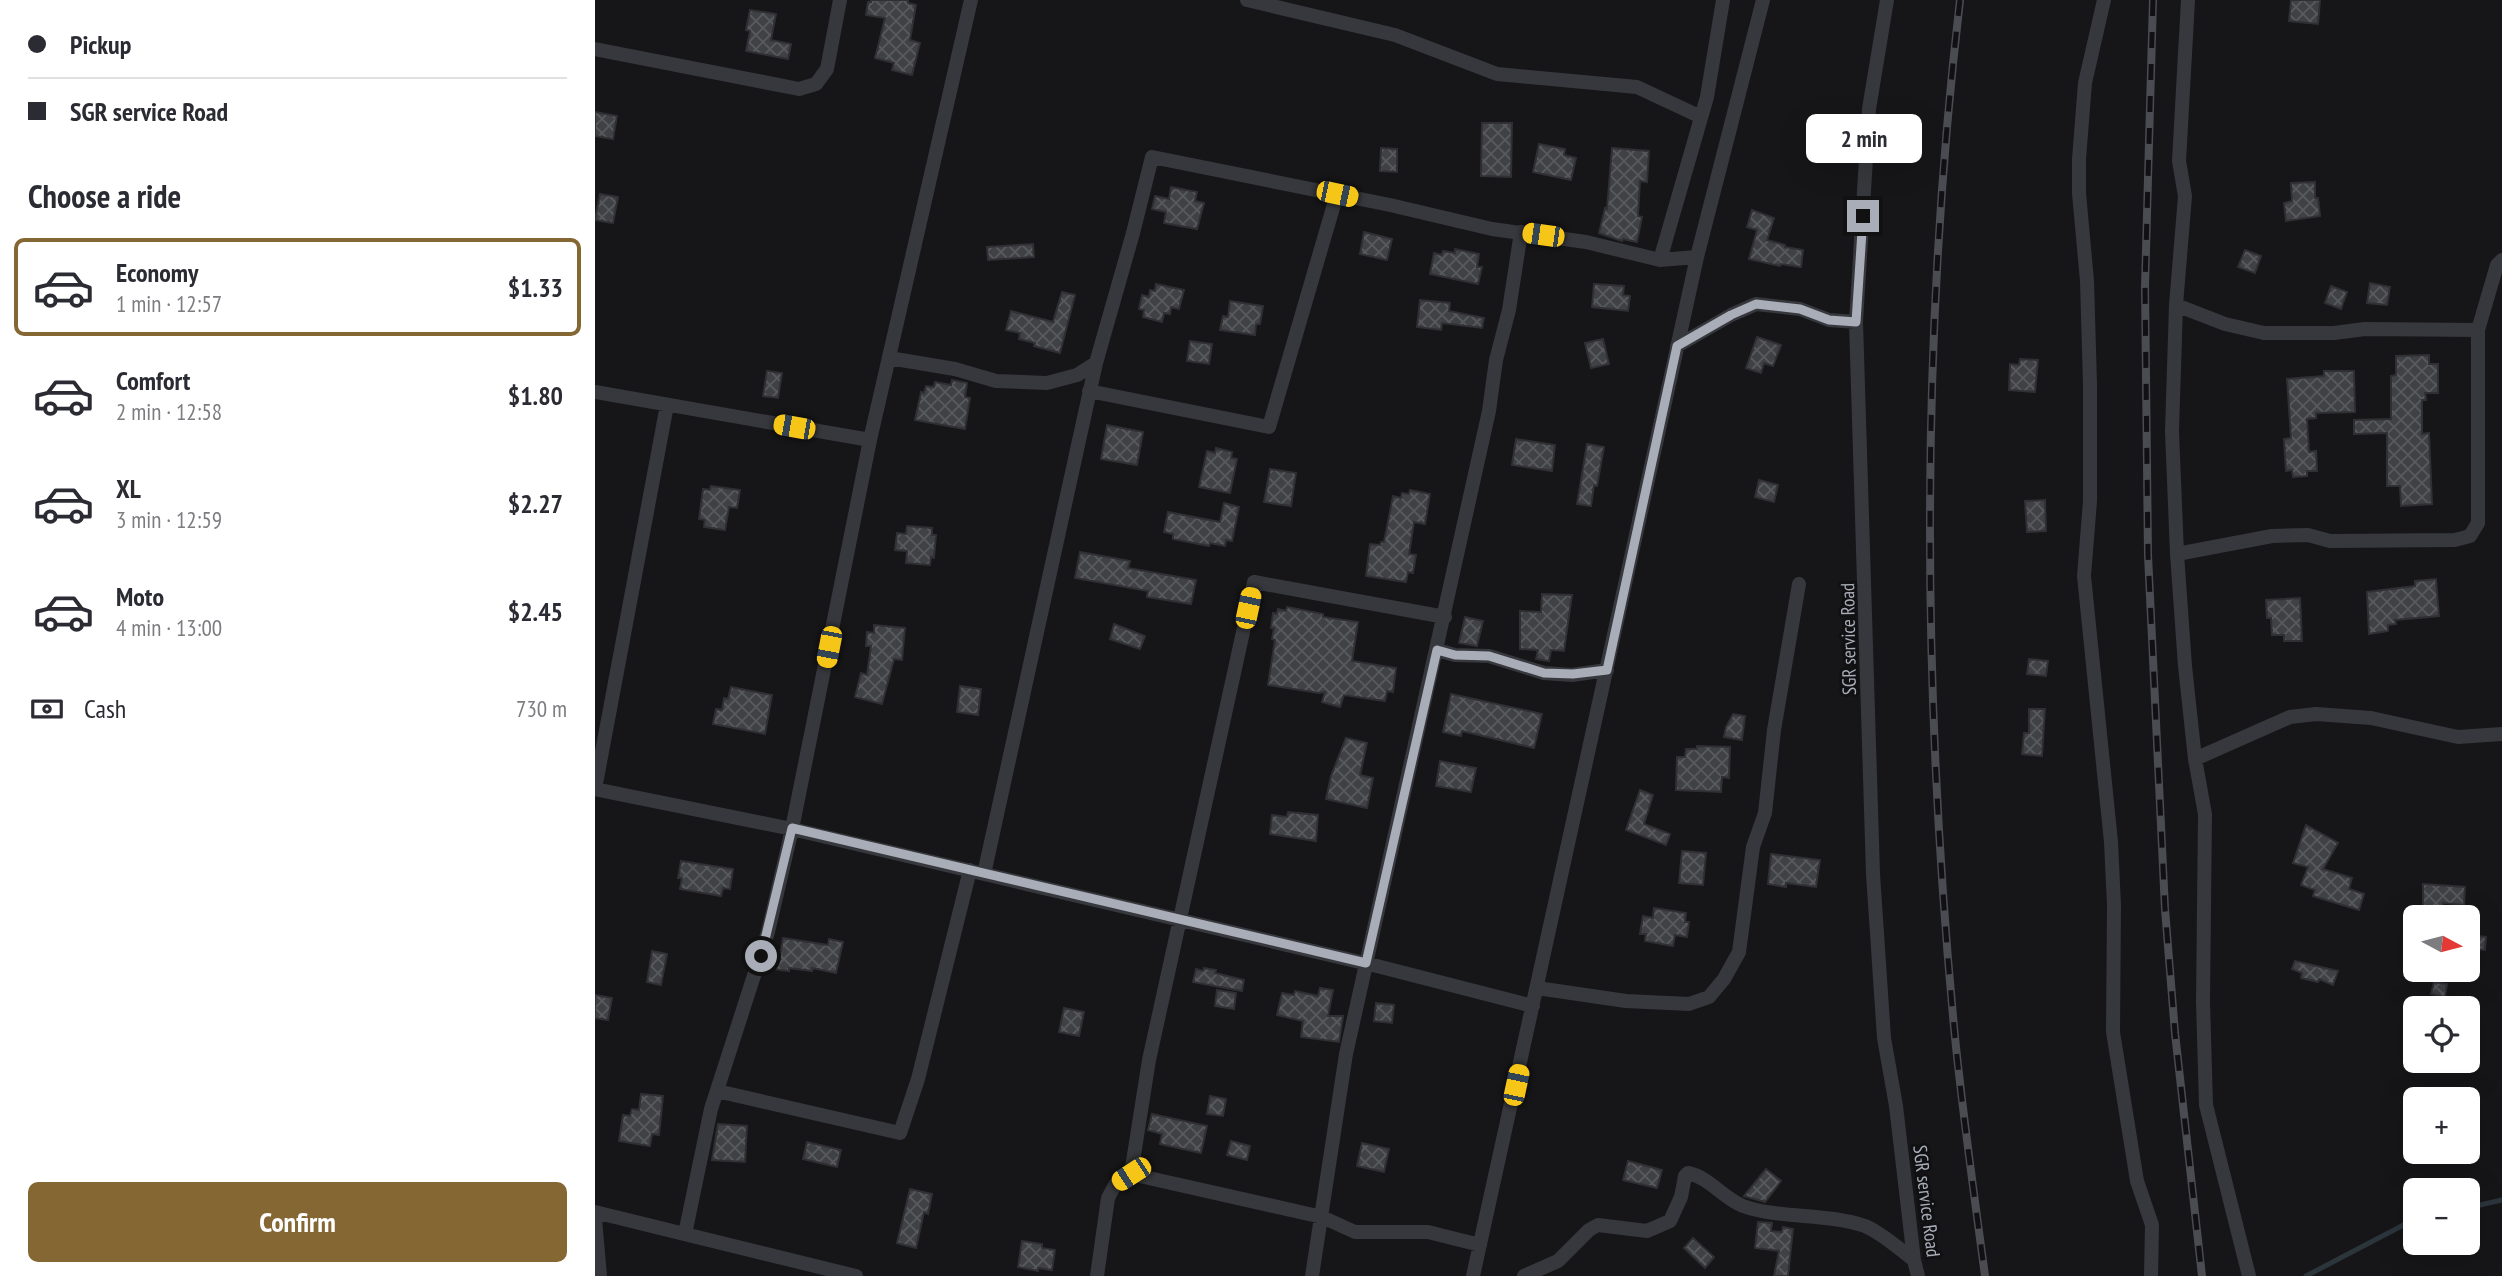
<!DOCTYPE html>
<meta charset="utf-8">
<style>
:root{--surface:#fff;--page:#f2f2f3;--text:#2b2b33;--muted:#7c7c81;--line:#e1e1e2;--accent:#856733}
body{margin:0;font-family:"PT Sans Narrow",sans-serif;background:var(--page);color:var(--text);height:100vh;display:flex;flex-direction:column;font-size:26px;white-space:nowrap}
*{box-sizing:border-box;margin:0}
p{font-size:23px;color:var(--muted)}
.icon{flex:none;width:38px;height:38px;fill:none;stroke:currentColor;stroke-width:2;stroke-linecap:round;stroke-linejoin:round}
.map{position:relative;flex:1;overflow:hidden}
.details{display:flex;flex-direction:column;background:var(--surface);width:595px}
.details>*{flex:none}
.banner{display:grid;align-content:center;height:154px;padding:0 28px;background:var(--surface)}
.needle{width:46px;rotate:97deg}
.controls{position:absolute;left:1808px;top:905px;display:grid;gap:14px}
.controls a{display:grid;place-items:center;width:77px;height:77px;border-radius:10px;background:var(--surface);box-shadow:0 7px 28px #0002;font-size:35px}
.end{position:absolute;width:32px;height:32px;margin:-16px;border:9px solid #a8adb8;background:#111;box-shadow:0 0 0 4px #111}
.from{border-radius:50%}
.bubble{position:absolute;height:49px;border-radius:10px;background:var(--surface);box-shadow:0 7px 28px #0002;font-size:23px;font-weight:700;line-height:49px;text-align:center}
.car{position:absolute;width:21px;height:42px;margin:-21px -10px;border-radius:9px;box-shadow:0 0 5px 2px #0007;background:linear-gradient(#f5c518 24%,#345 0 40%,#f5c518 0 76%,#345 0 86%,#f5c518 0)}
.banner b{display:flex;align-items:center;gap:24px;height:66px;font-size:26px}
.banner b+b{border-top:2px solid var(--line)}
.banner i{width:18px;height:18px;background:var(--text)}
ul{padding:0;list-style:none}
li{display:flex;align-items:center;gap:21px;height:98px;margin:0 14px 10px;padding:0 14px;border:4px solid transparent;border-radius:10px}
li div{flex:1}
li b{display:block;font-size:26px}
li em{font-style:normal;font-weight:700}
li.current{border-color:var(--accent)}
li>.icon{width:63px;height:63px;stroke-width:1.5}
h2{padding:0 28px;font-size:32px;line-height:84px}
.pay{display:flex;align-items:center;gap:18px;height:77px;padding:0 28px;font-size:26px}
.pay p{margin-inline-start:auto}
.button{display:flex;gap:14px;margin-top:auto;padding:14px 28px}
.button a{flex:1;height:80px;border-radius:10px;background:var(--accent);color:#fff;font-size:28px;font-weight:700;line-height:80px;text-align:center}
main{display:flex;flex:1;min-height:0}
.map>svg:first-child{display:block}
.lines{fill:none;stroke-linecap:round;stroke-linejoin:round}
.stream{stroke:#2c353c;stroke-width:5}
.building{fill:url(#building-cross-hatch);stroke:#303034;stroke-width:2}
.minor{stroke:#37383d;stroke-width:14}
.rail-casing{stroke:#4a4c52;stroke-width:8}
.rail{stroke:#111113;stroke-width:5;stroke-dasharray:16;stroke-linecap:butt}
.route{stroke:#a8adb8;stroke-width:9}
.labels{text-anchor:middle;dominant-baseline:central;stroke-width:6;stroke-linejoin:round;paint-order:stroke}
.street-label{font-size:19px;fill:#a8adb8;stroke:#111113}
</style>
<main>
<section class="details">
<div class="banner">
<b><i class="from"></i>Pickup</b>
<b><i></i>SGR service Road</b>
</div>
<h2>Choose a ride</h2>
<ul>
<li class="current"><svg class="icon" aria-label="car" viewBox="0 0 24 24"><path d="M5 17H2v-5l4-1 3-4h7l3 4 3 1v5h-3M9 17h6M6 11h13"/><circle cx="7" cy="17" r="2"/><circle cx="17" cy="17" r="2"/></svg><div><b>Economy</b><p>1 min · 12:57</p></div><em>$1.33</em></li>
<li><svg class="icon" aria-label="car" viewBox="0 0 24 24"><path d="M5 17H2v-5l4-1 3-4h7l3 4 3 1v5h-3M9 17h6M6 11h13"/><circle cx="7" cy="17" r="2"/><circle cx="17" cy="17" r="2"/></svg><div><b>Comfort</b><p>2 min · 12:58</p></div><em>$1.80</em></li>
<li><svg class="icon" aria-label="car" viewBox="0 0 24 24"><path d="M5 17H2v-5l4-1 3-4h7l3 4 3 1v5h-3M9 17h6M6 11h13"/><circle cx="7" cy="17" r="2"/><circle cx="17" cy="17" r="2"/></svg><div><b>XL</b><p>3 min · 12:59</p></div><em>$2.27</em></li>
<li><svg class="icon" aria-label="car" viewBox="0 0 24 24"><path d="M5 17H2v-5l4-1 3-4h7l3 4 3 1v5h-3M9 17h6M6 11h13"/><circle cx="7" cy="17" r="2"/><circle cx="17" cy="17" r="2"/></svg><div><b>Moto</b><p>4 min · 13:00</p></div><em>$2.45</em></li>
</ul>
<div class="pay"><svg class="icon" aria-label="cash" viewBox="0 0 24 24"><path d="M3 7h18v10H3z"/><circle cx="12" cy="12" r="2"/></svg>Cash<p>730 m</p></div>
<div class="button"><a>Confirm</a></div>
</section>
<div class="map">
<svg width="1907" height="1276" viewBox="0 0 1907 1276">
<defs>
<pattern id="building-cross-hatch" width="8" height="8" patternUnits="userSpaceOnUse" patternTransform="scale(1.75)"><rect width="8" height="8" fill="#404145"/><path d="M0 0l8 8M0 8l8-8" fill="none" stroke="#595a5e"/></pattern>
</defs>
<rect width="100%" height="100%" fill="#161618"/>
<g class="lines">
<path class="stream" d="M1872 1208 1907 1200
M1711 1276 1820 1219"/>
</g>
<path class="building" d="M276 0H313V3L321 5 315 40 325 43 317 75 297 70 299 63 280 58 290 18 271 15 273 2H276Z
M1696 0H1725L1723 24 1694 21Z
M155 10 181 14 176 40 196 44 193 59 151 51 155 31 151 30Z
M0 112 22 116 18 139 0 136Z
M887 123H917L916 177 886 176Z
M944 144 970 149 969 155 981 158 976 180 938 172Z
M786 148 802 149V172L785 171Z
M1017 148 1054 151 1052 182 1045 181 1043 216 1047 217 1042 242 1028 239 1027 241 1004 233 1010 208 1012 209Z
M1720 182V198H1723L1725 216 1691 221 1689 203 1697 201 1696 183Z
M576 187 602 192 600 201 609 203 602 229 569 223 571 212 557 209 560 196 574 199Z
M5 194 23 197 18 223 0 220Z
M1157 210 1179 218 1172 240 1190 245V247L1208 250 1206 267 1186 264 1185 266 1154 259 1162 230 1152 227Z
M769 232 797 239 792 260 765 254Z
M438 244 439 257 393 260 392 247Z
M860 249 884 254 882 267H887L883 284 835 274 839 253 847 255 848 251 860 253Z
M1650 250 1666 256 1660 273 1643 267Z
M1775 283 1795 287 1792 305 1772 303Z
M561 284 589 290 584 309 576 307 575 314 569 313 567 322 548 317 549 310 544 309 547 295 554 297 555 290 560 291Z
M999 284 1029 286 1028 295 1035 296 1033 311 997 307Z
M1736 286 1752 292 1746 309 1730 303Z
M467 292 480 295 465 353 439 346 440 343 424 339 425 333 411 330 416 311 458 322Z
M825 300 855 303 854 311 889 318 887 328 847 323 846 330 822 327Z
M635 301 668 306 665 324H661L660 335 625 330 628 316 633 317Z
M1162 337 1186 345 1178 366 1169 363 1166 373 1151 368Z
M1008 339 1014 364 996 368 990 343Z
M595 341 617 344 614 364 592 361Z
M1834 355V364H1843V393H1830L1831 400H1827V434L1834 433 1837 504 1806 506 1805 486H1792V433L1759 434V420L1796 419V376L1801 375V356Z
M1425 359 1443 360 1440 392 1414 390 1415 364 1424 365Z
M172 371 187 373 183 398 168 396Z
M1729 371H1759L1760 412 1721 413V418L1712 419 1714 452 1721 451 1722 471H1712V476L1698 477 1697 470 1691 471 1689 439 1696 438 1692 379 1729 376Z
M357 380 372 383 370 397 375 398 370 429 320 420 326 392 329 393 331 386 339 387 340 382 356 385Z
M512 425 548 432 542 465 506 459Z
M921 439 960 445 957 471 917 465Z
M992 444 1009 447 1002 486 999 485 996 506 982 504Z
M621 448 637 452 636 458 642 459 635 493 604 487 612 451 620 453Z
M675 469 701 473 696 506 669 502Z
M1164 480 1183 485 1179 502 1160 497Z
M116 486 145 490 142 508 134 507 130 530 109 527 110 520 104 519 108 489 115 490Z
M815 490 835 494 830 524 819 522 814 554 821 555 818 573 813 572 811 582 771 576 775 544 785 545 786 542H789L798 496 806 498 807 493 814 494Z
M1450 500 1451 531 1432 532 1430 501Z
M629 503 644 507 637 541 631 540 630 546 615 543 614 546 578 539V534L569 532 573 512 625 522Z
M312 526 337 528V535H341L339 558 336 557 335 565 311 563 312 551 300 550 302 533 311 534Z
M485 552 535 561 533 568 601 580 596 604 552 597 553 591 480 578Z
M1841 579 1844 616 1800 620 1801 624 1793 625V631L1774 634 1772 592 1820 586V581Z
M947 594 977 595 969 651 956 650 954 661 941 659 943 650 925 649V611L946 612Z
M1705 598 1707 641H1689V635H1677L1676 618H1672L1671 600Z
M692 607 728 614V617L763 622 757 661 801 668 798 692 792 691 790 701 749 695 745 707 727 702 730 692 724 693 673 685 680 640 677 639 679 628H676L678 613 682 614 683 609 691 611Z
M870 617 888 621 882 646 864 643Z
M519 624 550 636 545 649 515 639Z
M279 625 310 628 307 660 299 659 287 704 260 697 266 673 272 675 276 646H271L272 632 279 633Z
M1434 659 1453 661 1451 676 1432 674Z
M365 686 386 689 383 715 362 712Z
M136 687 177 695 170 734 118 724 121 709 127 710 129 698 133 699Z
M856 694 947 714 939 748 867 731 866 736 848 732Z
M1434 709H1450L1447 756 1427 754 1429 733H1434Z
M1138 714 1150 716 1147 740 1129 737 1131 727Z
M751 738 772 743 765 775 778 778 772 808 731 799 736 776Z
M1102 746 1135 747 1134 778 1127 777 1126 792 1081 790 1082 757H1090L1091 749H1102Z
M845 761 881 768 876 792 841 786Z
M1045 790 1058 795 1049 824 1075 834 1071 845 1031 830Z
M693 812 723 815 721 841 675 834 677 815 692 817Z
M1711 825 1743 843 1728 869 1757 878 1754 889 1769 894 1764 910 1718 896 1720 890 1706 885 1713 867 1698 863Z
M1087 851 1111 853 1108 885 1084 883Z
M1176 854 1225 860 1221 887 1191 883V887L1173 884Z
M86 861 138 869 135 889 128 888 126 896 85 889 87 878H83Z
M1828 884 1870 887 1869 905 1848 903V917H1828Z
M1059 908 1091 913 1090 922H1094L1092 937 1080 935 1078 946 1050 941 1051 934H1045L1048 916 1058 918Z
M1872 935 1891 937 1890 950 1872 948Z
M188 938 233 945 234 939 248 942 241 973 217 968V971L194 968V971L178 969 181 950 186 951Z
M57 951 72 954 66 985 52 982Z
M1700 961 1743 971 1738 985 1724 979 1723 982 1706 978 1707 973 1697 969Z
M609 968 621 970 620 973 649 980 647 991 598 982 601 969 608 971Z
M1839 982 1852 984 1850 997 1836 994Z
M725 988 738 990 733 1016H748L744 1042 706 1037 708 1021 682 1015 687 993 699 995 700 991 723 996Z
M622 990 641 993 639 1009 620 1006Z
M0 995 17 998 13 1020 0 1018Z
M781 1003 799 1005 797 1023 779 1021Z
M469 1008 489 1012 484 1036 464 1032Z
M46 1094 68 1096 64 1135 57 1134 55 1146 24 1141 28 1115 35 1116 37 1109 44 1110Z
M615 1096 631 1099 628 1116 612 1114Z
M557 1114 612 1126 606 1153 565 1144 567 1134 553 1130Z
M123 1124 152 1126 150 1162 117 1160Z
M636 1141 655 1146 652 1160 632 1155Z
M212 1142 246 1150 242 1167 208 1159Z
M767 1143 794 1149 789 1172 762 1166Z
M1033 1161 1067 1170 1062 1188 1028 1180Z
M1171 1169 1186 1181 1170 1202 1149 1196Z
M315 1189 337 1194 333 1214 329 1212 321 1248 302 1243Z
M1163 1222 1177 1223 1176 1231 1187 1232 1188 1227 1198 1229 1193 1276H1179L1184 1251 1160 1248Z
M1098 1238 1119 1257 1110 1268 1089 1248Z
M427 1241 447 1244V1248L460 1250 457 1270 443 1268V1271L423 1267Z"/>
<g class="lines">
<path class="minor" d="M652 0 800 35 902 74 1042 87 1106 117
M1292 0 1274 109 1261 322 1278 874 1289 1038 1301 1106 1319 1260 1323 1276
M1509 0 1490 83 1484 159V193L1492 281 1495 384V501L1489 576 1516 842 1519 905 1518 1032 1542 1181 1557 1225 1556 1276
M1593 0 1584 161 1590 196 1581 305 1577 431 1582 554 1590 666 1600 759 1610 814 1608 1001 1611 1105 1654 1276
M0 49 204 89 221 84 232 69 245 0
M1065 260 1112 97 1128 0
M1581 305 1630 324 1669 333H1739L1770 329 1883 330
M1082 346 1136 315 1161 304 1205 309 1234 320 1261 322
M294 358 360 369 401 381 452 383 482 375 501 363 538 233 557 157 795 205 897 229 991 242 1065 260 1102 257
M494 391 674 427 742 194
M0 392 275 440
M1582 554 1677 536 1713 535 1735 541 1860 540 1875 536 1883 523V330L1902 265 1907 260
M842 650 860 655 894 656 949 673 977 675 1012 670
M1600 759 1695 717 1721 714 1776 718 1863 737 1907 734
M0 789 197 829 782 966 938 1006
M0 789 72 405
M389 874 501 363
M942 988 1031 1001 1094 1004 1114 997 1129 979 1144 952 1158 847 1170 813 1179 730 1204 584
M122 1091 305 1133 323 1079 375 870
M536 1174 727 1217 760 1232H833L885 1245
M0 1212 261 1276
M0 1219 5 1276
M90 1234 116 1109 173 932 197 829 275 440 376 0
M502 1276 513 1198 520 1185 536 1174 554 1060 659 582 850 617
M717 1276 751 1054 894 411 901 360 914 310 926 232
M878 1276 1102 257 1168 0
M929 1276 963 1261 994 1230 1003 1225 1052 1231 1075 1221 1086 1197 1090 1176 1093 1173C1114 1177 1128 1198 1148 1206 1184 1219 1233 1213 1270 1226 1287 1233 1304 1249 1319 1260"/>
<defs>
<path id="rail" d="M1365 0C1325 341 1327 686 1359 1027 1367 1110 1379 1193 1390 1276
M1558 0 1550 286 1553 555 1570 909 1580 1033 1607 1276"/>
</defs>
<use href="#rail" class="rail-casing"/>
<use href="#rail" class="rail"/>
</g>
<g class="lines">
<path class="route" d="M166 956 197 828 771 963 842 650 860 655 894 656 949 673 978 674 1012 670 1082 346 1136 315 1161 304 1205 309 1234 320 1261 322 1268 216"/>
</g>
<g class="labels">
<g class="street-label">
<text transform="translate(1253 639) rotate(-91)">SGR service Road</text>
<text transform="translate(1332 1201) rotate(83)">SGR service Road</text>
</g>
</g>
</svg>
<div class="controls">
<a><svg class="needle" viewBox="-14 -14 28 28"><path d="M0-13l5 13h-10z" fill="#e53935"/><path d="M0 13l5-13h-10z" fill="#7c7c81"/></svg></a>
<a><svg class="icon" aria-label="locate" viewBox="0 0 24 24"><circle cx="12" cy="12" r="6"/><path d="M12 2v4M12 18v4M2 12h4M18 12h4"/></svg></a>
<a>+</a>
<a>−</a>
</div>
<i class="end from" style="left:166px;top:956px"></i>
<i class="end" style="left:1268px;top:216px"></i>
<div class="bubble" style="left:1211px;top:114px;width:116px">2 min</div>
<i class="car" style="left:742px;top:194px;rotate:102deg"></i>
<i class="car" style="left:948px;top:235px;rotate:278deg"></i>
<i class="car" style="left:199px;top:427px;rotate:280deg"></i>
<i class="car" style="left:653px;top:608px;rotate:12deg"></i>
<i class="car" style="left:234px;top:647px;rotate:191deg"></i>
<i class="car" style="left:921px;top:1085px;rotate:12deg"></i>
<i class="car" style="left:536px;top:1174px;rotate:237deg"></i>
</div>
</main>
